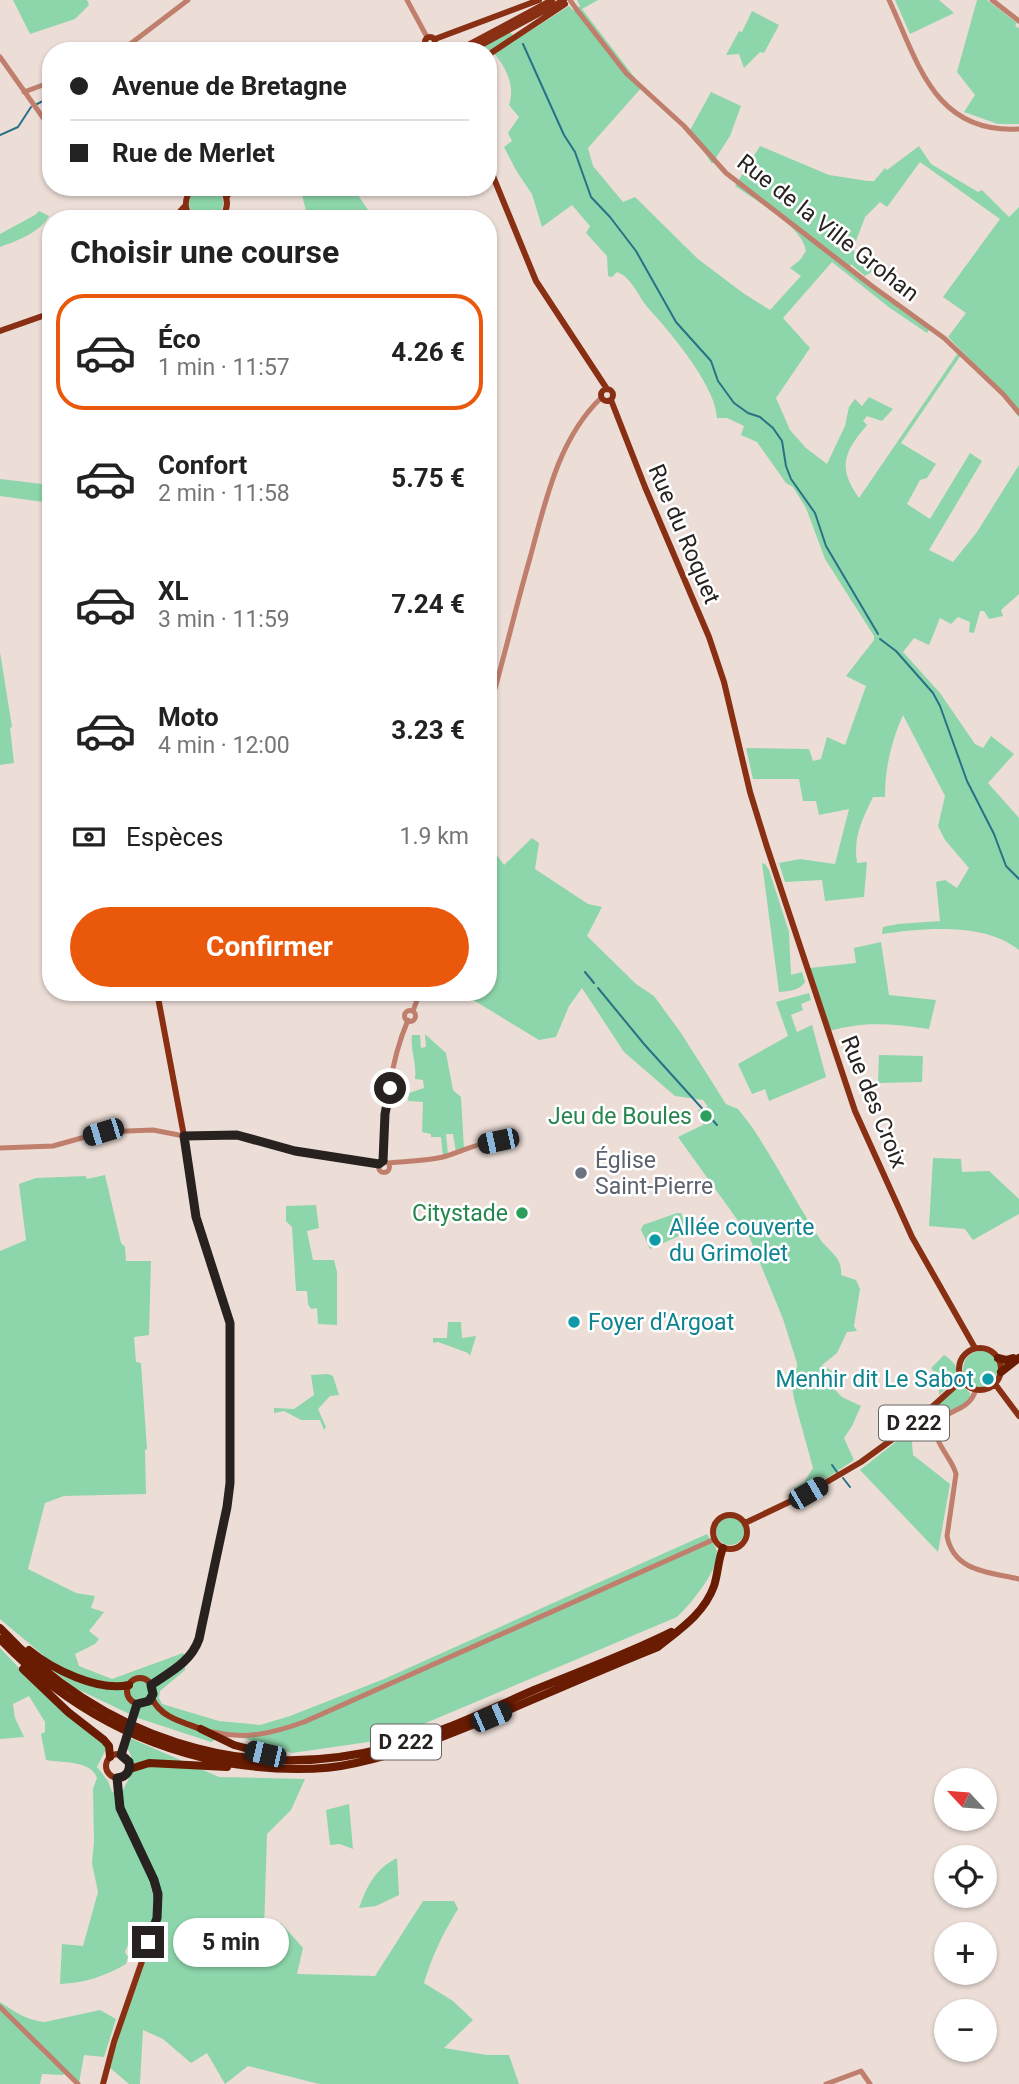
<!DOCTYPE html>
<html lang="fr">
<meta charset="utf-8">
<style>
:root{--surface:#fff;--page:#f2f2f2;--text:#222;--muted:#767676;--line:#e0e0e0;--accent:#ea580c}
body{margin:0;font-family:Roboto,sans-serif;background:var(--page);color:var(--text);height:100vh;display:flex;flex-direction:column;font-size:26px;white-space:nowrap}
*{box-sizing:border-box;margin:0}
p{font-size:23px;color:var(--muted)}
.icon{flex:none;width:38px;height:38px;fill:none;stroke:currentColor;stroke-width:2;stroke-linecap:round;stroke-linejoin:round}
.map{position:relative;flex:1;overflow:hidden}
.side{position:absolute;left:42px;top:210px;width:455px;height:791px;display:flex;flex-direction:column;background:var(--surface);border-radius:28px;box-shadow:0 2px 5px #0004}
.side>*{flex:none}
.top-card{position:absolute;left:42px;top:42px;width:455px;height:154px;border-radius:28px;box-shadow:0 2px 5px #0004;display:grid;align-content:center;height:154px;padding:0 28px;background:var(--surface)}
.needle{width:46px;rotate:296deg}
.buttons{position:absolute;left:934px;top:1768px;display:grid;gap:14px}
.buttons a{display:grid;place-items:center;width:63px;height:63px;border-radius:50%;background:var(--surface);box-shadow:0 2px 5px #0004;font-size:35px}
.end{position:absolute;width:32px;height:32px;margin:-16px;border:9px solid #272220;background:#fff;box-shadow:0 0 0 4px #fff}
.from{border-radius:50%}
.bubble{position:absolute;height:49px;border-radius:24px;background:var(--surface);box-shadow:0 2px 5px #0004;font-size:23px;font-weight:700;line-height:49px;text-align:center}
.car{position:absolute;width:21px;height:42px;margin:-21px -10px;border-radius:9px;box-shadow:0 0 5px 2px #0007;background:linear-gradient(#222 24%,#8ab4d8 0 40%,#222 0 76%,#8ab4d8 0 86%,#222 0)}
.top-card b{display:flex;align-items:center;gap:24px;height:66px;font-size:26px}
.top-card b+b{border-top:2px solid var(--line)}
.top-card i{width:18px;height:18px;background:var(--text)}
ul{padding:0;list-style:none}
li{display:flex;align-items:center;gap:21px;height:116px;margin:0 14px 10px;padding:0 14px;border:4px solid transparent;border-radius:28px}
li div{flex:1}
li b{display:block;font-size:26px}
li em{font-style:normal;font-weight:700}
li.active{border-color:var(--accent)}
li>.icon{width:63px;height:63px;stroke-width:1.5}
h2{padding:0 28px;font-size:32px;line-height:84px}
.pay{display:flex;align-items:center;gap:18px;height:77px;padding:0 28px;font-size:26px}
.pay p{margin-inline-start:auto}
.primary-button{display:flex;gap:14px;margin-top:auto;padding:14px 28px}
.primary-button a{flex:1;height:80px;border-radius:42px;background:var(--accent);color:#fff;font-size:28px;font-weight:700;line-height:80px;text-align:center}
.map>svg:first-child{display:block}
.green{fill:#8dd5aa}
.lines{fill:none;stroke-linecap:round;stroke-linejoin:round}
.stream{stroke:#287287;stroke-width:2}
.minor{stroke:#bf7f6c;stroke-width:5}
.major{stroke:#892f13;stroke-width:6}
.highway{stroke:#691c02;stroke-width:8}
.minor-bridge{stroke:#bf7f6c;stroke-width:5}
.major-bridge{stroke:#892f13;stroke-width:6}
.route{stroke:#272220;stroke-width:9}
.leisure-dot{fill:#2e9e5b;stroke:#fff;stroke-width:2.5}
.worship-dot{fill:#6b7280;stroke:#fff;stroke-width:2.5}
.culture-dot{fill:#0f9aa8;stroke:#fff;stroke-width:2.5}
.labels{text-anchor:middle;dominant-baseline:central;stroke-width:5;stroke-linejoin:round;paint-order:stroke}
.shield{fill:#fff;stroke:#686463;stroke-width:2}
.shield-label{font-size:21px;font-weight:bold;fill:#272220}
.street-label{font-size:23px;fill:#272220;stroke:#fff}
.leisure-label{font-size:23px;fill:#27864d;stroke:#fff;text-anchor:end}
.worship-label{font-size:23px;fill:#5b616d;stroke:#fff;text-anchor:start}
.culture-label{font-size:23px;fill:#0d838f;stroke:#fff;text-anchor:start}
</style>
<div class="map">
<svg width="1019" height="2084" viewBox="0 0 1019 2084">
<rect width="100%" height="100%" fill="#ecded7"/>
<path class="green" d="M13 0H87L89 5 75 19 30 34Z
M577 0H598L582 9 642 87 588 148 593 166 623 202 635 197 698 259 743 293 770 310 801 276 790 268 800 260 806 251C803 227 755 200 735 186L760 146 829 175 868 181H874L885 168 887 170 919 146 931 164 978 192 982 190 1009 217 1019 207V417L1013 410 1015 405 948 337 966 313 943 297 1000 219 920 162 887 207 880 202 865 217 853 249 855 253 853 256 857 254 875 270 865 276 851 264 848 270 929 330 927 333 890 308 832 262 783 318 810 348 776 398 790 430 806 448 827 464 845 426 849 407 855 399 862 406 869 397 893 409 882 421 867 416 863 421 867 425C844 452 837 467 859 498L958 353 961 355 901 443 936 464 927 478 920 480 907 504 930 519 970 453 982 461 929 550 953 562 977 532 1019 465V594L1001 610 1003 616 989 619 984 611H980L974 633 969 632 970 622 958 617 951 624 940 618 929 645 914 638 903 652 940 693 975 744 983 748 991 736 1014 754 988 783 1019 818V950C985 922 923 928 882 934L883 927 898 924 940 921 936 882 945 880 957 888 969 868 945 840 938 826 945 796 903 715C891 742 885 768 885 797H873C862 820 853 837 857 863L867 862 864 897 825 901 822 880 785 882 779 863 800 859 835 864 849 809 819 815 816 801H803L799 779H753L746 748 809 749 813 761 821 759 827 737 845 745 866 686 846 676 874 640V636L825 559 806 508 793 487 786 483 757 442 741 435 744 426 727 418H717C716 386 670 332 649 309 638 297 633 278 617 272L612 277 608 276 607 256 586 233 590 226 572 205 542 227 532 194 517 172 504 147 512 141 508 133 519 117 509 105C516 85 505 65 491 50L476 51 510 32 517 39 569 6 574 11 580 6Z
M895 0H939L954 13 910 34Z
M977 0H987L1017 23 1015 26 1019 28V124H998L964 112 975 95 957 72Z
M752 11 779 25 764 53 760 52 744 68 739 54 726 55 739 31 742 32Z
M711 92 741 106 730 136 712 164 699 144 688 134Z
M189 203a17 17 0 1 1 34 0a17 17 0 1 1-34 0Z
M300 187H364L356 192 374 219H308Z
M39 211 49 216C41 232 17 241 0 247V234L35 215Z
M0 479 51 485V503L0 496Z
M0 652 12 727 10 728 14 763 0 765Z
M532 838 539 843 535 869 588 904 602 907 587 936 636 984 654 996 681 1033 726 1104 738 1109 752 1127C776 1163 796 1203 820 1239 829 1252 843 1257 841 1275L856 1280 860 1289 854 1326 857 1331 847 1332 837 1353 822 1365 844 1378 835 1390 842 1397 861 1406 852 1426 844 1438 854 1460 830 1476 796 1494 794 1488 804 1482 813 1468 794 1399 790 1372 797 1368V1363L783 1319 749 1236 678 1137 703 1125 698 1110 708 1107 703 1100 675 1096 624 1052 582 988 569 1006 556 1037 539 1040 460 992H488V843L504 865Z
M762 863 765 864 769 870 789 932 791 975 802 972 805 982C799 991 789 991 779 992Z
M881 942 889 995 936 1000 929 1029C891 1024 867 1021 829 1031L810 968 856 963 854 948Z
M809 993 811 1000 801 1004 803 1010 791 1015 797 1032 812 1025 826 1077 769 1101 765 1089 752 1094 738 1064 788 1036 776 1002Z
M425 1034 446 1053 453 1090 461 1097 464 1149 456 1152 453 1134H446L448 1155 443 1157 441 1137H431V1134L422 1132 423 1102 408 1101 409 1093 424 1088 423 1080 415 1079C417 1063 410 1050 412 1035H420L421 1048 426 1047Z
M879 1055 923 1056 922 1082 878 1083Z
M933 1158 961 1159 962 1172 989 1171 1019 1199V1214L973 1240 965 1229 929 1226Z
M105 1175 121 1243 125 1247 126 1261H151L149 1335 134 1337 136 1362 141 1363 147 1449 145 1450 146 1494 64 1496 45 1503 28 1569 76 1593 95 1596 91 1608 104 1612 89 1631 99 1639 95 1644 75 1654 79 1666 112 1679 183 1653 185 1656V1670L160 1691 159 1698 162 1704 219 1721 260 1725 290 1716 384 1679 707 1534C710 1539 717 1547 717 1553 719 1570 689 1606 677 1617L421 1725 375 1741 292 1753 227 1733 211 1742 138 1718 75 1688 48 1667 43 1655 0 1619V1251L26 1240 19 1184 36 1178 86 1176 87 1179Z
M316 1205 319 1228 307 1231 313 1260H334L337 1272V1325L318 1324 317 1308 311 1309 308 1304 307 1291H296L292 1227 286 1221V1206Z
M677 1213H681L688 1232 650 1249 641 1230 643 1225Z
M448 1322H461L462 1338 476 1336 470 1356 468 1353 438 1342 433 1343V1338H447Z
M963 1369a18 18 0 1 1 36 0a18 18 0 1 1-36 0Z
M944 1355C968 1371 955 1381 939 1395L940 1379 931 1368Z
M328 1374 333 1376 339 1395 330 1396 318 1409 326 1427 324 1430 320 1420H301L284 1411 274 1413V1408L294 1409 314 1395 311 1375Z
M962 1385 970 1393V1398L962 1405 911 1430 913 1455 950 1484 938 1552 860 1470 911 1430 956 1387Z
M716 1531a14 14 0 1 1 28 0a14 14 0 1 1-28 0Z
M0 1648 41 1691 104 1744 106 1749 97 1767 108 1781 112 1792 123 1790C131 1775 137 1764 127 1748L130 1738 219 1777 305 1779 291 1810 267 1834 264 1929 281 1923 303 1948 297 1974 375 1976 423 1901H454L458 1909C443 1933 432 1956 424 1983L453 2001 473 2020 444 2048 487 2055H509L519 2084H319L248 2066 225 2084 207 2053 191 2063 163 2039 143 2030 140 2084H129L109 2067 125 2014 150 1946 130 1940 125 1952 128 1957 126 1964C106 1976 84 1983 60 1984L62 1944 83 1946 98 1892 92 1863 94 1842 93 1789 97 1778C91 1760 63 1763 46 1760L41 1734 45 1732V1722L29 1696 13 1704 15 1718 24 1737 0 1739Z
M349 1804 353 1849 340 1844 330 1845 326 1810Z
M397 1858 399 1895 376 1906 359 1908C367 1886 375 1869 397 1858Z
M0 2002C15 2012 26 2020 45 2022L100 2010 116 2019 104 2057 84 2055 79 2083 66 2071 63 2075 42 2074 40 2084H0Z"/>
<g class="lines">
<path class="stream" d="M523 44 564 135 575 152 591 197 610 217 636 251 676 322 711 361 718 381 734 403 748 413 760 417 773 428 782 441 786 466 791 479 815 513 826 546 878 634
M37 104 51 97
M0 135 18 127 31 107
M880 639 896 651 933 693 940 706 967 781 994 834 1006 866 1019 879
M585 972 594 983
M598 988 644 1044 717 1125
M832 1465 837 1472
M843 1478 850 1487"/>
<path class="minor" d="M407 0 427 37
M889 0C918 62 934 134 1019 129
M992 0 1019 21
M577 10 626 73 684 126 726 173 872 286 944 338 1003 394 1019 413
M121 51 188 0
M0 57 51 129
M24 92 51 82
M488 714C503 662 515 610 530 558 545 503 558 439 601 398
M404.5 1016a5.5 5.5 0 1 1 11 0a5.5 5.5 0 1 1-11 0Z
M413 1011 420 992
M0 1148 53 1146 103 1132 153 1130 184 1136 237 1135 295 1151 379 1164
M383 1161C385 1114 389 1064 408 1020
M378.5 1167a5.5 5.5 0 1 1 11 0a5.5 5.5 0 1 1-11 0Z
M388 1163C406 1161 426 1161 443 1157 465 1151 489 1136 512 1143
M976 1389C969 1414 945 1407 936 1427 934 1444 952 1458 956 1474L947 1536C954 1572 989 1572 1019 1579
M213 1732C246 1740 273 1733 304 1722L715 1539
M0 2007 78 2084
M826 2084 861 2071 870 2084"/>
<path class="major" d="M425 42a5 5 0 1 1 10 0a5 5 0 1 1-10 0Z
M435 39 539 0
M457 51 552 0
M470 51 564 0
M488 55 565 4
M488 164 536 281 607 389
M220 187C229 197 229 208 221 219
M227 197 231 187
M173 219 185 206
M192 219C183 208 184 198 193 187
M0 331 51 313
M601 395a6 6 0 1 1 12 0a6 6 0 1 1-12 0Z
M611 400 645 487 709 637 724 682 750 792 767 847 855 1111 912 1237 975 1348
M959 1369a21 21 0 1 1 42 0a21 21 0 1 1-42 0Z
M995 1384 1019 1416
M713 1532a17 17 0 1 1 34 0a17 17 0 1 1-34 0Z
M745 1523 808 1493 861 1462 912 1425 963 1379
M127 1691a13 13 0 1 1 26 0a13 13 0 1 1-26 0Z
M151 1685C170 1672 191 1662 199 1639L227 1507 230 1483V1323L196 1217 184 1136 157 992
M152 1698C160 1717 182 1722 201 1729
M133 1719 137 1704
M106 1766a12 12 0 1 1 24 0a12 12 0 1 1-24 0Z
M103 2084 114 2042 157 1918C162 1878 134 1847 121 1810 117 1800 118 1789 117 1778"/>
<path class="highway" d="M998 1358 1006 1360 1013 1358
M1001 1372 1019 1358
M0 1628C101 1736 241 1785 386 1748 437 1735 486 1711 534 1690 580 1671 627 1654 671 1632
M0 1639C64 1706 143 1749 234 1764 274 1770 317 1772 356 1763 410 1752 460 1730 511 1709 560 1688 608 1667 658 1647 679 1630 704 1614 714 1586 718 1574 718 1560 723 1548
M29 1650C52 1669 98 1692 129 1685
M23 1669 68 1712 104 1740 109 1746 110 1757
M201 1729 234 1745 272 1755
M130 1769 149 1763 227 1767"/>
<path class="minor-bridge" d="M570 0 577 10"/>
<path class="major-bridge" d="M125 1743 133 1719"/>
</g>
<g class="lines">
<path class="route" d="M148 1942 157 1918 158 1894 154 1880 120 1808 117 1778C126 1777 131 1771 129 1762L121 1755 137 1704 149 1701 153 1694 151 1685C170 1672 191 1662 199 1639L227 1507 230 1483V1323L196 1217 184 1136 237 1135 295 1151 379 1164 383 1161 385 1114 390 1088"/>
</g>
<g class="leisure-dot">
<circle cx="706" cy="1116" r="7"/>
<circle cx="522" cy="1213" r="7"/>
</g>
<circle class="worship-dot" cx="581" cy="1173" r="7"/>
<g class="culture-dot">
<circle cx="655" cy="1240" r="7"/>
<circle cx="574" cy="1322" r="7"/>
<circle cx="988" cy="1379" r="7"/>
</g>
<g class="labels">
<g class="shield">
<rect x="879" y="1405.5" width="70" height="35" rx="5"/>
<rect x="371" y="1724.5" width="70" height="35" rx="5"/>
</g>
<g class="shield-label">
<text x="914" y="1423">D 222</text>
<text x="406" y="1742">D 222</text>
</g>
<g class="street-label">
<text transform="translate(828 228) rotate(38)">Rue de la Ville Grohan</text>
<text transform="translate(684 534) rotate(67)">Rue du Roquet</text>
<text transform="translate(874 1102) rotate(68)">Rue des Croix</text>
</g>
<g class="leisure-label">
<text x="692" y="1116">Jeu de Boules</text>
<text x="508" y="1213">Citystade</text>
</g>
<g class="worship-label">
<text x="595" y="1160">Église<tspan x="595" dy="26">Saint-Pierre</tspan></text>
</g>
<g class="culture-label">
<text x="669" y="1227">Allée couverte<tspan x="669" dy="26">du Grimolet</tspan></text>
<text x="588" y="1322">Foyer d'Argoat</text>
<text x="974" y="1379" text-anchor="end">Menhir dit Le Sabot</text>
</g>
</g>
</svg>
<div class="buttons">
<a><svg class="needle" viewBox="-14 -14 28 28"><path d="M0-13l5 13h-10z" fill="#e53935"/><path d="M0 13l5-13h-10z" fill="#767676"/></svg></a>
<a><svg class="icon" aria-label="locate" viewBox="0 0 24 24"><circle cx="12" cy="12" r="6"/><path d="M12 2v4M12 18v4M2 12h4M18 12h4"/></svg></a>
<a>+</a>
<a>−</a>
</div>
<i class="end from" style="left:390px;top:1088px"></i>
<i class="end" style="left:148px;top:1942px"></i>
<div class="bubble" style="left:173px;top:1918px;width:116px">5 min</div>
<i class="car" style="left:103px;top:1132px;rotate:253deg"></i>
<i class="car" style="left:498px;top:1141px;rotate:258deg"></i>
<i class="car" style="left:808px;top:1493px;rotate:60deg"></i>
<i class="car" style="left:491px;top:1717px;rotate:67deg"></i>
<i class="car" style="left:265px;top:1754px;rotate:283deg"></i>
<div class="top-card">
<b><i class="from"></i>Avenue de Bretagne</b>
<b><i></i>Rue de Merlet</b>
</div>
<section class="side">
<h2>Choisir une course</h2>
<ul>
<li class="active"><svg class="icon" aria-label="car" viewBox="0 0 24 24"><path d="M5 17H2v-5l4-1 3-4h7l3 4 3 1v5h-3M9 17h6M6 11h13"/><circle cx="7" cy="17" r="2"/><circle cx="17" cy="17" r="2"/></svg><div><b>Éco</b><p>1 min · 11:57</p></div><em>4.26 €</em></li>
<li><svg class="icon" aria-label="car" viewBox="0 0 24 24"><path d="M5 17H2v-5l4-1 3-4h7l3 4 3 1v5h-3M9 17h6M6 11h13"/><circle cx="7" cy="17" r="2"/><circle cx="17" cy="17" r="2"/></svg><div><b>Confort</b><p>2 min · 11:58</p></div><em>5.75 €</em></li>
<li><svg class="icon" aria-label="car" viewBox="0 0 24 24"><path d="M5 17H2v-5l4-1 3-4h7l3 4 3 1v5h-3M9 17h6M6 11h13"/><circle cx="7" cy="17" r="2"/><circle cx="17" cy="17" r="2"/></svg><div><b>XL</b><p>3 min · 11:59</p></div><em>7.24 €</em></li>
<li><svg class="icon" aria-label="car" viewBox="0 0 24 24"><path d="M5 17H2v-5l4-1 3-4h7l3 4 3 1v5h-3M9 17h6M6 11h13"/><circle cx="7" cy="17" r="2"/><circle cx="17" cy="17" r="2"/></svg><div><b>Moto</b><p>4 min · 12:00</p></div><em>3.23 €</em></li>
</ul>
<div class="pay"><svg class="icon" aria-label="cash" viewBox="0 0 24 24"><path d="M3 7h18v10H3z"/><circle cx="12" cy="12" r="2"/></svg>Espèces<p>1.9 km</p></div>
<div class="primary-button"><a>Confirmer</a></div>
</section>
</div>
